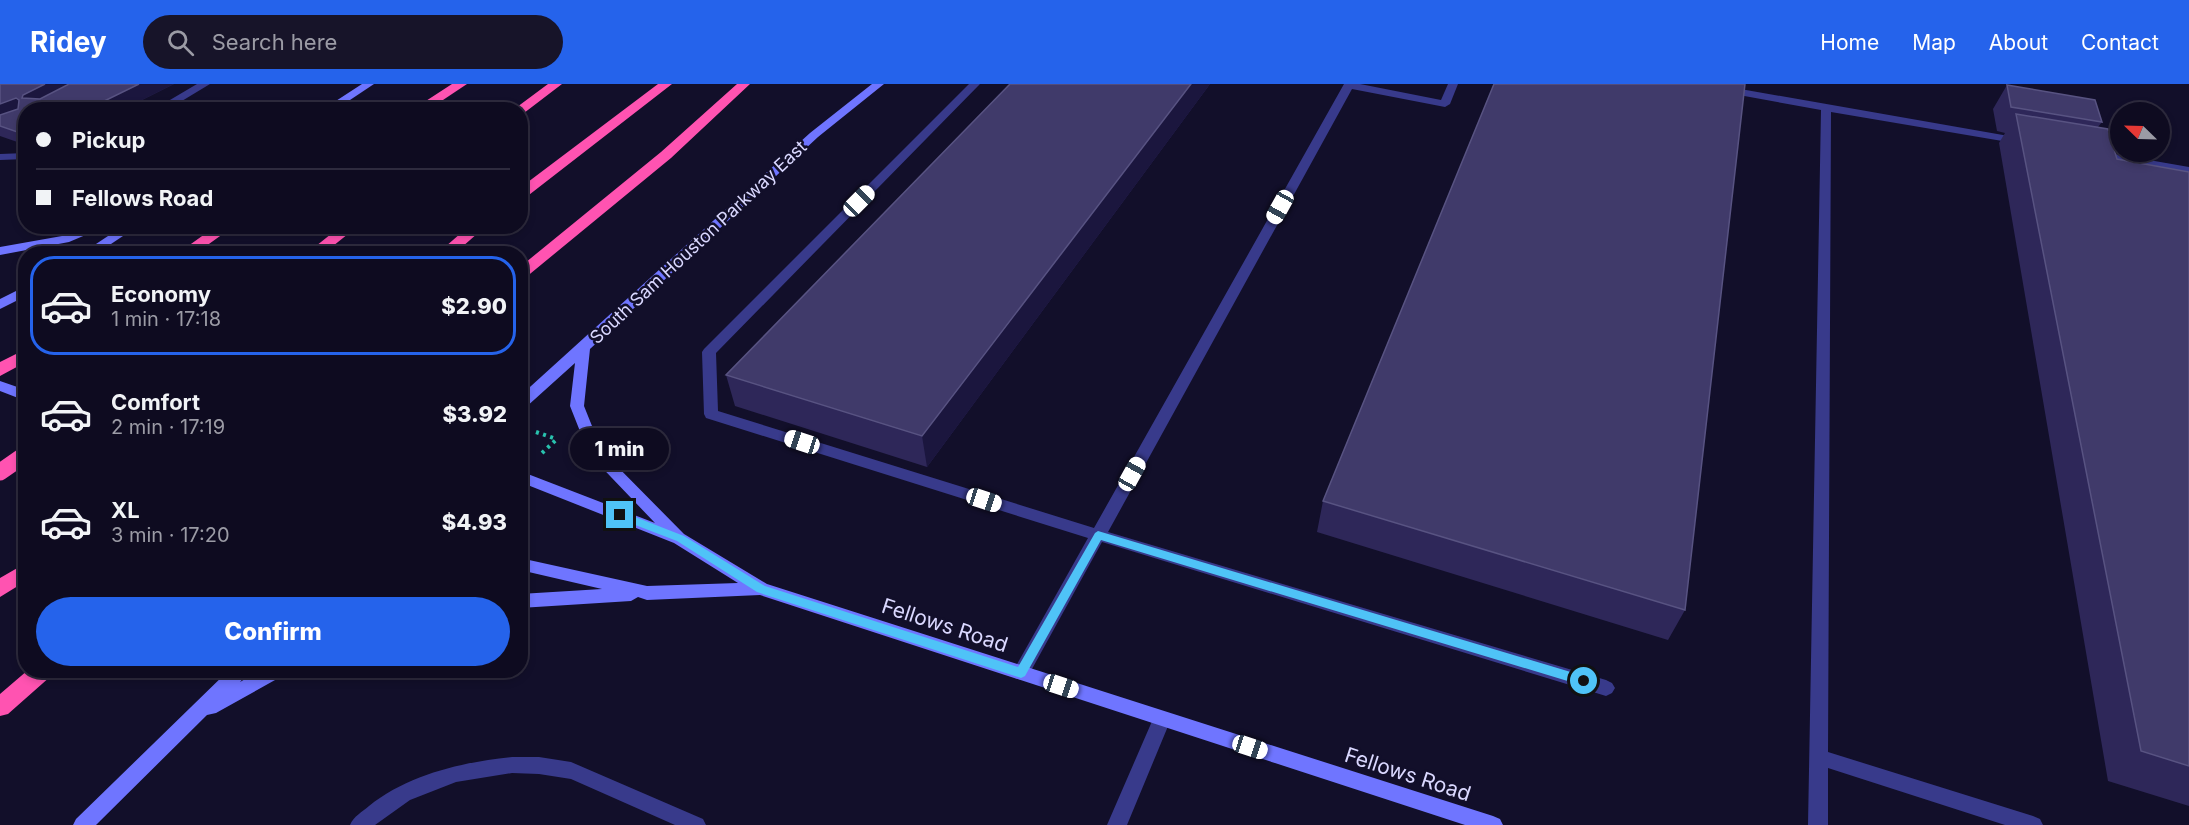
<!DOCTYPE html>
<meta charset="utf-8">
<style>
:root{--surface:#0e0b20;--page:#171429;--text:#f1f3f6;--muted:#9b9ba5;--line:#2e2b3e;--accent:#2563eb}
body{margin:0;font-family:Inter,sans-serif;background:var(--page);color:var(--text);height:100vh;display:flex;flex-direction:column;font-size:22px;white-space:nowrap}
*{box-sizing:border-box;margin:0}
p{font-size:20px;color:var(--muted)}
.icon{flex:none;width:33px;height:33px;fill:none;stroke:currentColor;stroke-width:2;stroke-linecap:round;stroke-linejoin:round}
.map{position:relative;flex:1;overflow:hidden}
.side{position:absolute;left:18px;top:162px;width:510px;height:432px;display:flex;flex-direction:column;background:var(--surface);border-radius:24px;box-shadow:0 3px 9px #0003,0 0 0 2px var(--line)}
.side>*{flex:none}
.hud{position:absolute;left:18px;top:18px;width:510px;height:132px;border-radius:24px;box-shadow:0 3px 9px #0003,0 0 0 2px var(--line);display:grid;align-content:center;height:132px;padding:0 18px;background:var(--surface)}
.needle{width:39px;rotate:293deg}
.fabs{position:absolute;left:2110px;top:18px;display:grid;gap:12px}
.fabs a{display:grid;place-items:center;width:60px;height:60px;border-radius:50%;background:var(--surface);box-shadow:0 3px 9px #0003,0 0 0 2px var(--line);font-size:30px}
.end{position:absolute;width:27px;height:27px;margin:-14px;border:8px solid #4fc3f7;background:#111;box-shadow:0 0 0 3px #111}
.from{border-radius:50%}
.bubble{position:absolute;height:42px;border-radius:21px;background:var(--surface);box-shadow:0 3px 9px #0003,0 0 0 2px var(--line);font-size:20px;font-weight:800;line-height:42px;text-align:center}
.car{position:absolute;width:18px;height:36px;margin:-18px -9px;border-radius:8px;box-shadow:0 0 4px 2px #0007;background:linear-gradient(#fff 24%,#345 0 40%,#fff 0 76%,#345 0 86%,#fff 0)}
.hud b{display:flex;align-items:center;gap:21px;height:57px;font-size:22px}
.hud b+b{border-top:2px solid var(--line)}
.hud i{width:15px;height:15px;background:var(--text)}
ul{padding:10px 0 0;list-style:none}
li{display:flex;align-items:center;gap:18px;height:99px;margin:0 12px 9px;padding:0 6px;border:3px solid transparent;border-radius:24px}
li div{flex:1}
li b{display:block;font-size:22px}
li em{font-style:normal;font-weight:800}
li.active{border-color:var(--accent)}
li>.icon{width:54px;height:54px;stroke-width:1.5}
.primary-button{display:flex;gap:12px;margin-top:auto;padding:12px 18px}
.primary-button a{flex:1;height:69px;border-radius:36px;background:var(--accent);color:#fff;font-size:24px;font-weight:800;line-height:69px;text-align:center}
header{display:flex;align-items:center;gap:36px;box-sizing:border-box;height:84px;padding:0 30px;background:var(--accent);color:#fff}
header strong{font-size:28px}
nav{display:flex;gap:33px;margin-inline-start:auto;font-size:21px}
.search{width:420px;height:54px;background:var(--page);display:flex;align-items:center;gap:15px;box-sizing:border-box;padding:0 21px;border-radius:33px;color:var(--muted);font-size:22px}
.map>svg:first-child{display:block}
.lines{fill:none;stroke-linecap:round;stroke-linejoin:round}
.path{stroke:#29c2ae;stroke-width:4;stroke-dasharray:3 4.5;stroke-linecap:butt}
.lane{fill:#383a8b;fill-rule:evenodd}
.secondary{fill:#6f75ff;fill-rule:evenodd}
.highway{fill:#ff53b1;fill-rule:evenodd}
.highway-bridge{stroke:#ff53b1;stroke-width:17}
.wall{fill:#2e2759}
.shaded-wall{fill:#1b163e}
.building{fill:#403a6a;stroke:#585382;stroke-width:1.5}
.route{fill:#4fc3f7}
.labels{text-anchor:middle;dominant-baseline:central;stroke-width:5;stroke-linejoin:round;paint-order:stroke}
.street-label{font-size:18px;fill:#dad8ff;stroke:#120f2a}
.near-street-label{font-size:21px;fill:#dad8ff;stroke:#120f2a}
</style>
<header>
<strong>Ridey</strong>
<div class="search"><svg class="icon" aria-label="search" viewBox="0 0 24 24"><circle cx="10" cy="10" r="6"/><path d="M15 15l6 6"/></svg>Search here</div>
<nav><a>Home</a><a>Map</a><a>About</a><a>Contact</a></nav>
</header>
<div class="map">
<svg width="2189" height="741" viewBox="0 0 2189 741">
<rect width="100%" height="100%" fill="#120f2a"/>
<g class="lines">
<path class="path" d="M536 348 556 355
M542 369 558 354"/>
<path class="lane" d="M197 0H210L167 26H153Z
M969 0H980L716 269 718 327 1094 444 1344 0H1360L1441 16 1448 0H1458L1450 20 1445 23 1352 5 1108 448 1606 596 1612 599 1615 604 1612 609 1606 612 1102 458 1027 594 1021 596 1015 594 1012 589 1088 454 706 334 704 330 702 268 704 265Z
M1690 0H1712L2020 54 2026 57 2020 60 1831 28 1828 668 2033 732 2040 735 2043 741H2005L1828 684V741H1808L1821 26 1695 3Z
M2097 67 2189 83V89L2093 72V68Z
M26 69V75L0 76V70Z
M1162 627 1168 629 1171 635 1127 741H1107L1153 635 1156 629Z
M512 673H539L571 678 703 735 706 741H675L571 695 539 690 512 689 456 698 410 716 375 741H350C354 732 362 728 369 722 409 690 463 678 512 673Z"/>
<path class="secondary" d="M362 0H374L335 26H322Z
M872 0H884L818 53 590 265 584 322 602 367 684 450 767 500 1493 732 1500 735 1503 741H1465L760 511 647 516 638 513 631 517 520 524V510L602 505 520 486V474L647 502 738 499 674 459 520 398V387L655 439 589 370 570 322 575 279 525 324 520 326V312L810 49Z
M88 142H107L69 158 0 171V163L62 152Z
M123 142H138L96 170H81Z
M26 202V212L0 225V215Z
M0 297 26 306V317L0 307Z
M229 586H250L240 598 261 586H287L284 591 216 629 207 631 96 741H73L76 735Z"/>
<path class="highway" d="M452 0H467L428 26H412Z
M548 0H562L524 29 520 30V26H513Z
M658 0H672L525 114 520 115V104Z
M737 0H750L671 74 525 194 520 196V183L661 68Z
M216 142H234L195 170H177Z
M341 142H358L323 170H306Z
M469 142H486L454 170H437Z
M26 265V278L0 292V278Z
M26 479V497L0 513V494Z
M28 586H54L51 592 8 630 0 632V610Z"/>
<path class="highway-bridge" d="M0 388 26 370"/>
</g>
<path class="wall" d="M0 0H174L122 26H26V61L0 52Z
M1010 0H1210L927 383 735 322 726 291Z
M2007 1 2102 38 2098 43 2117 75 2189 88V722L2108 697 1999 59 2005 49 1997 47 1993 25Z
M1323 417 1685 526 1668 556 1317 448Z"/>
<path class="shaded-wall" d="M45 0H80L32 24 22 14 23 11Z
M139 0H174L122 26H86Z
M1191 0H1210L927 383 922 352Z
M16 14 25 27 0 37V20Z"/>
<path class="building" d="M0 0H45L23 11 22 14 40 15 69 0H139L86 26H26V51L0 42V31L18 25 19 16 16 14 0 20Z
M1010 0H1191L922 352 726 291Z
M1494 0H1745L1685 526 1323 417Z
M2007 1 2095 16 2102 38 2011 23Z
M2016 30 2108 45 2117 75 2189 88V682L2141 667Z"/>
<path class="route" d="M620 427 684 452 765 502 1018 583 1095 449 1098 447 1584 592 1590 597 1584 602 1101 456 1025 592 1021 594 757 508 677 457 617 434 615 431Z"/>
<g class="labels">
<g class="street-label">
<text transform="translate(698 158) rotate(-43)">South Sam Houston Parkway East</text>
</g>
<g class="near-street-label">
<text transform="translate(945 541) rotate(18)">Fellows Road</text>
<text transform="translate(1408 690) rotate(18)">Fellows Road</text>
</g>
</g>
</svg>
<div class="fabs">
<a><svg class="needle" viewBox="-14 -14 28 28"><path d="M0-13l5 13h-10z" fill="#e53935"/><path d="M0 13l5-13h-10z" fill="#9b9ba5"/></svg></a>
</div>
<i class="end from" style="left:1584px;top:597px"></i>
<i class="end" style="left:620px;top:431px"></i>
<div class="bubble" style="left:570px;top:344px;width:99px">1 min</div>
<i class="car" style="left:859px;top:117px;rotate:45deg"></i>
<i class="car" style="left:1280px;top:123px;rotate:209deg"></i>
<i class="car" style="left:802px;top:358px;rotate:288deg"></i>
<i class="car" style="left:1132px;top:390px;rotate:29deg"></i>
<i class="car" style="left:984px;top:416px;rotate:108deg"></i>
<i class="car" style="left:1061px;top:602px;rotate:108deg"></i>
<i class="car" style="left:1250px;top:663px;rotate:108deg"></i>
<div class="hud">
<b><i class="from"></i>Pickup</b>
<b><i></i>Fellows Road</b>
</div>
<section class="side">
<ul>
<li class="active"><svg class="icon" aria-label="car" viewBox="0 0 24 24"><path d="M5 17H2v-5l4-1 3-4h7l3 4 3 1v5h-3M9 17h6M6 11h13"/><circle cx="7" cy="17" r="2"/><circle cx="17" cy="17" r="2"/></svg><div><b>Economy</b><p>1 min · 17:18</p></div><em>$2.90</em></li>
<li><svg class="icon" aria-label="car" viewBox="0 0 24 24"><path d="M5 17H2v-5l4-1 3-4h7l3 4 3 1v5h-3M9 17h6M6 11h13"/><circle cx="7" cy="17" r="2"/><circle cx="17" cy="17" r="2"/></svg><div><b>Comfort</b><p>2 min · 17:19</p></div><em>$3.92</em></li>
<li><svg class="icon" aria-label="car" viewBox="0 0 24 24"><path d="M5 17H2v-5l4-1 3-4h7l3 4 3 1v5h-3M9 17h6M6 11h13"/><circle cx="7" cy="17" r="2"/><circle cx="17" cy="17" r="2"/></svg><div><b>XL</b><p>3 min · 17:20</p></div><em>$4.93</em></li>
</ul>
<div class="primary-button"><a>Confirm</a></div>
</section>
</div>
